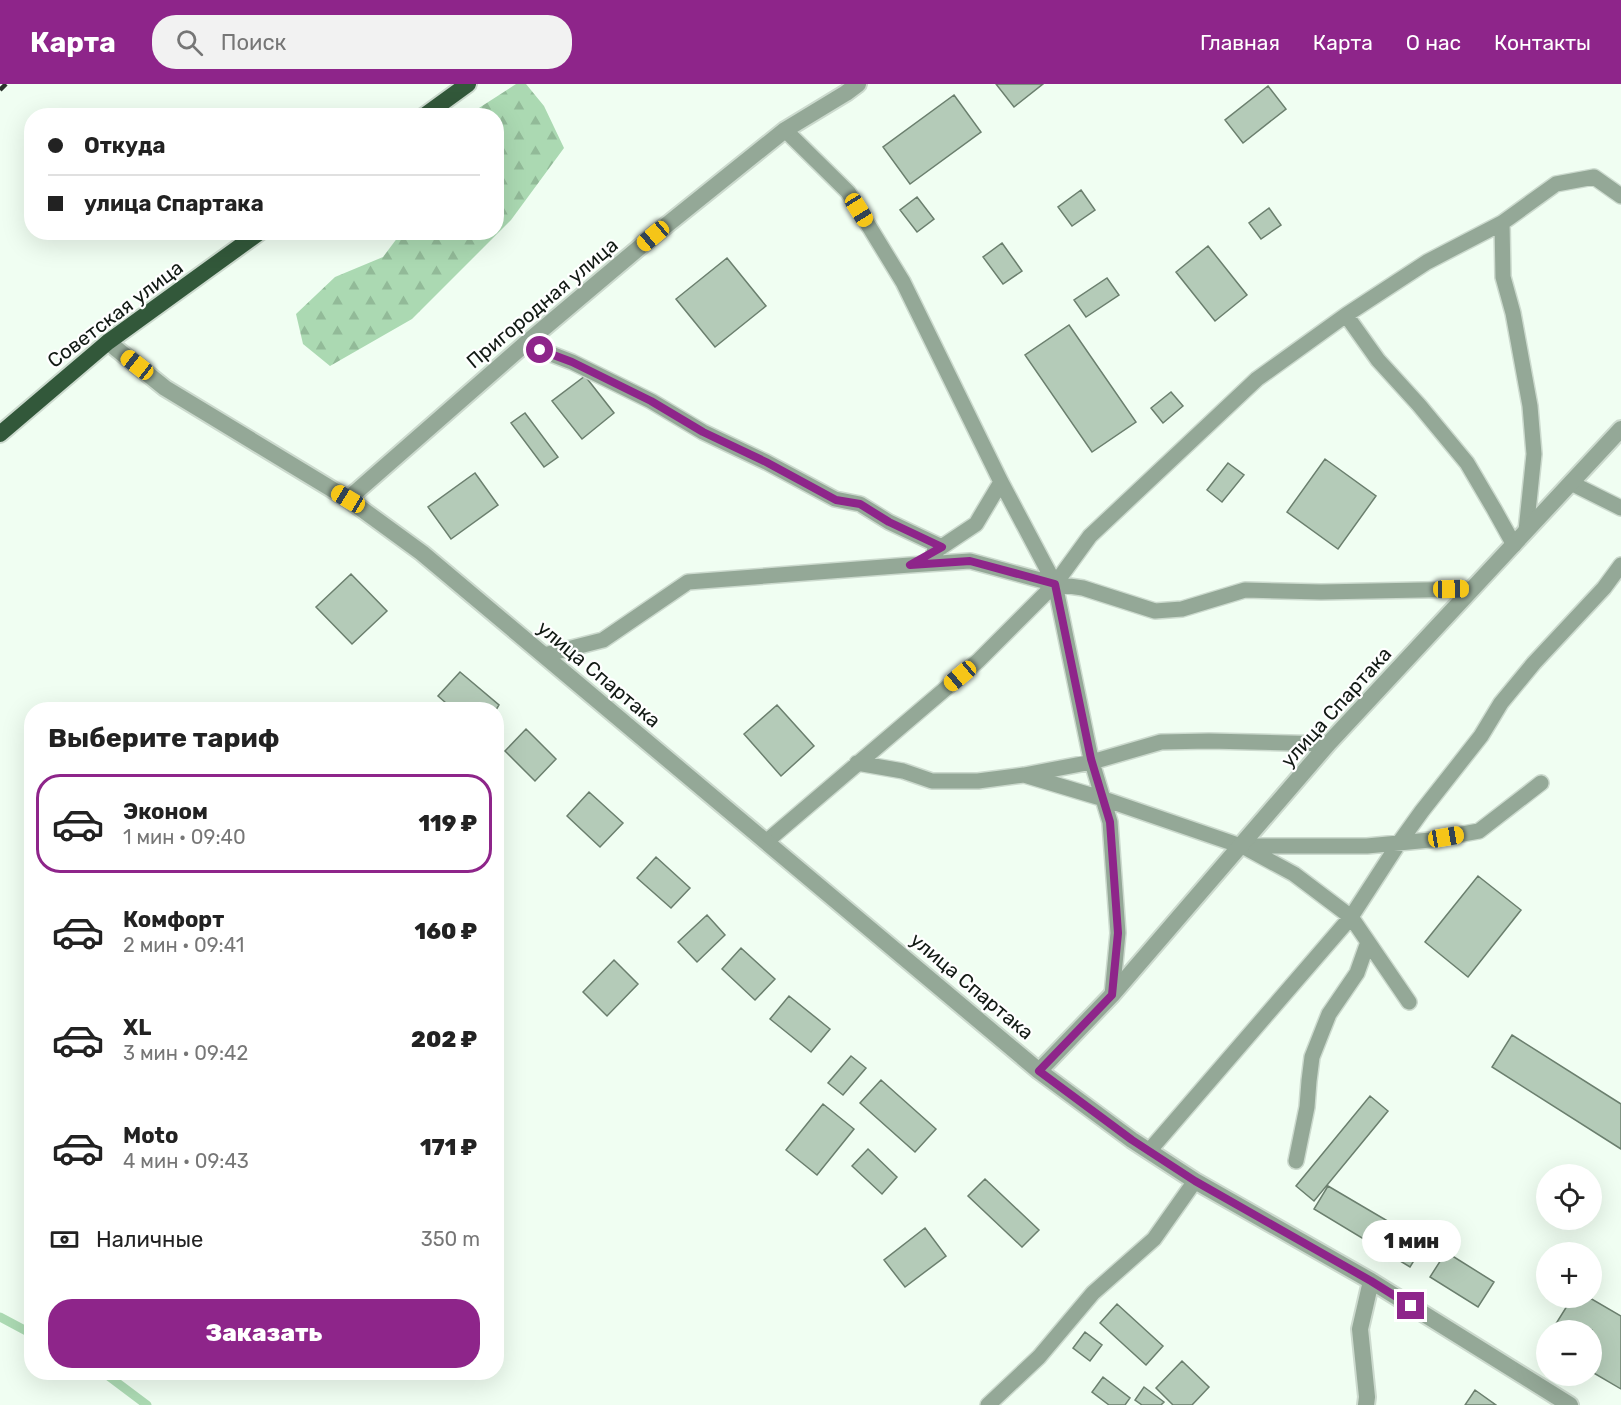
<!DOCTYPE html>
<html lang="ru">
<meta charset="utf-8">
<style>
:root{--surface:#fff;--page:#f2f2f2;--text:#222;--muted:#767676;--line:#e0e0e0;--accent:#8e258a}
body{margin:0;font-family:Rubik,sans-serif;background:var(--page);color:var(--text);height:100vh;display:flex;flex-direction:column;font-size:22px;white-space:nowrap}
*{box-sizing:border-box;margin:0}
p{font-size:20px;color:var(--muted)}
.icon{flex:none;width:33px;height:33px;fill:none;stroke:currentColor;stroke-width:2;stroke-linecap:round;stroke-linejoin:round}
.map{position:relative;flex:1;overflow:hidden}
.details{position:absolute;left:24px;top:618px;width:480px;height:678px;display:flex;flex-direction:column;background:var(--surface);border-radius:24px;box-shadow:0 6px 24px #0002}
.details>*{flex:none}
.guide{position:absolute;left:24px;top:24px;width:480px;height:132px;border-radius:24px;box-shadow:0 6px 24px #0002;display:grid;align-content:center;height:132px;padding:0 24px;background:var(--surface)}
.tools{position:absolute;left:1536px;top:1080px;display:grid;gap:12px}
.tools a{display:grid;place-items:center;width:66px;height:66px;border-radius:50%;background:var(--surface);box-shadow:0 6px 24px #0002;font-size:30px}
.end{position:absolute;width:27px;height:27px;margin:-14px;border:8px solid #8e258a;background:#fff;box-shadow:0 0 0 3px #fff}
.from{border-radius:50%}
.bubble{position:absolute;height:42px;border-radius:21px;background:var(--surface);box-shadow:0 6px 24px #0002;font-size:20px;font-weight:800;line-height:42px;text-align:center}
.car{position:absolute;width:18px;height:36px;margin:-18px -9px;border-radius:8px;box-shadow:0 0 4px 2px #0007;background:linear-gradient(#f5c518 24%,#345 0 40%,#f5c518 0 76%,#345 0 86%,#f5c518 0)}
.guide b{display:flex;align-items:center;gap:21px;height:57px;font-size:22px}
.guide b+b{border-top:2px solid var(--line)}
.guide i{width:15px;height:15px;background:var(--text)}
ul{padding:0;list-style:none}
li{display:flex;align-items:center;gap:18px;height:99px;margin:0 12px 9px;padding:0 12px;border:3px solid transparent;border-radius:24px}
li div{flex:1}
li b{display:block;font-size:22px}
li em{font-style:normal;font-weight:800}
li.active{border-color:var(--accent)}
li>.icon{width:54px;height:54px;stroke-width:1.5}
h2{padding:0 24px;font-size:27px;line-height:72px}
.pay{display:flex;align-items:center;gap:15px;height:66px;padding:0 24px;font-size:22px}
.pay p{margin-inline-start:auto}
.button{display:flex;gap:12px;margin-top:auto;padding:12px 24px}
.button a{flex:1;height:69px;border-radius:24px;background:var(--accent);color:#fff;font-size:24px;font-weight:800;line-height:69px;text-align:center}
header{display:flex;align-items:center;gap:36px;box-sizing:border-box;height:84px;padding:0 30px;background:var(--accent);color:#fff}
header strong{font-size:28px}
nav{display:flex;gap:33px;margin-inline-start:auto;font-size:21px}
.search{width:420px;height:54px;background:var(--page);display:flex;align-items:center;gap:15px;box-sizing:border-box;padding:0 21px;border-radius:24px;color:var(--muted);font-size:22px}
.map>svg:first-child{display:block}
.forest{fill:url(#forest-firs)}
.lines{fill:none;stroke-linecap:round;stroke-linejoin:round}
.stream{stroke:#acdab3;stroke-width:9}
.building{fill:#b4cbb8;stroke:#6b7f6e;stroke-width:1.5}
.service-casing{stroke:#ccdace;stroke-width:18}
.minor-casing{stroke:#ccdace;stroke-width:20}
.trunk-casing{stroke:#ccdace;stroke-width:20}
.service{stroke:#94a897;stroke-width:15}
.minor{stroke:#94a897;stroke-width:16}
.trunk{stroke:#32583a;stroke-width:16}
.rail{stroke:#2a332c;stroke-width:4.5;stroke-dasharray:9 4.5;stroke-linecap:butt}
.route{stroke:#8e258a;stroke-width:8}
.labels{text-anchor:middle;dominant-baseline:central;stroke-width:4.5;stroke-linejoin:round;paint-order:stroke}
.street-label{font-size:20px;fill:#121a14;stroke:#fff}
</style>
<header>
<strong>Карта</strong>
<div class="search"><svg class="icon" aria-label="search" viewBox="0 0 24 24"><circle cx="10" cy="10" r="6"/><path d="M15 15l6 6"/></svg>Поиск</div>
<nav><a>Главная</a><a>Карта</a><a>О нас</a><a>Контакты</a></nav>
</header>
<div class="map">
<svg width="1621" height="1321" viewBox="0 0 1621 1321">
<defs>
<pattern id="forest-firs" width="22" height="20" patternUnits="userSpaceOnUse" patternTransform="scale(1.5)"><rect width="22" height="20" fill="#abd9b2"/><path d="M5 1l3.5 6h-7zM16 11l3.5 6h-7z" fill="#92ba98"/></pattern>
</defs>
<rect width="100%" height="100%" fill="#f0fef2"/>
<path class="forest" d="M516 0H526L544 22 564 64 511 136 412 235 330 282 303 260 296 230 335 193 383 173 401 149 496 148V32L468 31Z"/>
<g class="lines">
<path class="stream" d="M0 1233 32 1250
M103 1288 147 1321"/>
</g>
<path class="building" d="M996 0H1043L1014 23Z
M1268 2 1286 25 1243 59 1225 36Z
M954 11 981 48 910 100 883 63Z
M1081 106 1095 126 1072 142 1058 123Z
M917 113 934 135 917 148 900 126Z
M1269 124 1281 141 1261 155 1249 139Z
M1002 159 1022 187 1003 200 983 173Z
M1208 162 1247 211 1215 237 1176 188Z
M727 174 766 222 715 263 676 215Z
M1107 194 1119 211 1086 233 1074 216Z
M1069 241 1136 338 1092 368 1025 271Z
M585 292 614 329 582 355 552 317Z
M1171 308 1183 322 1163 339 1151 324Z
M525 329 558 373 544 383 511 339Z
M1325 375 1376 412 1338 465 1287 428Z
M1228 379 1244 391 1222 418 1207 406Z
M475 389 498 421 451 455 428 423Z
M351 490 387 527 352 560 316 523Z
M460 588 499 621 496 626H454L438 612Z
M777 621 814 662 781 692 744 650Z
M526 645 556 675 535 697 505 667Z
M589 708 623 739 600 763 567 732Z
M656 773 690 804 671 824 637 794Z
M1478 792 1521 826 1468 893 1425 858Z
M707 831 725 851 697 878 678 858Z
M741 864 775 895 755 916 722 885Z
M614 876 638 900 607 932 583 908Z
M789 912 830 945 811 968 770 935Z
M1512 951 1621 1020V1065L1492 983Z
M851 972 866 984 843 1011 828 999Z
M881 996 936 1045 915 1068 860 1019Z
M1370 1012 1388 1027 1314 1117 1296 1102Z
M823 1020 854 1045 817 1091 786 1066Z
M868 1065 897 1093 882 1110 852 1082Z
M985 1095 1039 1146 1022 1163 968 1112Z
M1328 1102 1425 1159 1410 1183 1314 1125Z
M925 1144 946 1172 905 1203 884 1176Z
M1446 1168 1494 1198 1478 1223 1430 1193Z
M1572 1214H1590L1621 1232V1305L1592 1288V1246H1552Z
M1117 1220 1163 1262 1146 1281 1100 1239Z
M1085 1248 1102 1261 1090 1277 1073 1264Z
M1182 1277 1209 1303 1192 1321H1173L1156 1304Z
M1103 1293 1130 1314 1125 1321H1109L1092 1308Z
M1144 1303 1164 1318 1161 1321H1142L1135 1316Z
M1475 1306 1496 1321H1465Z"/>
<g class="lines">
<defs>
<path id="service" d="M785 46 848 108 903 198 1001 398 1055 500 1091 675 1110 738 1118 849 1112 911
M1502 139 1503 193 1513 229 1530 322 1534 370 1526 447
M1346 231 1378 276 1419 321 1467 379 1494 425 1514 461
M525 260 572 278 651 317 703 348 766 378 835 415 860 420 889 438 942 463
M1571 399 1621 424
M934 468 976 440 1001 398
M544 571 603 556 688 498 910 481 970 477 1055 500 1083 504 1155 527 1182 525 1245 506 1321 508 1472 505
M857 679 903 687 932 697H978L1024 691 1092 678 1161 658 1209 657 1328 660
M1024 691 1104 715 1241 762H1367L1430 756 1479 747 1541 699
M767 757 978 577 1055 500 1090 452 1257 295 1346 231 1427 178 1502 139 1556 100 1594 93 1621 112
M1244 763 1294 790 1351 833 1409 918
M1149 1067 1351 833 1399 759 1422 727 1481 652 1501 619 1534 579 1604 504 1621 481
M1296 1077 1307 1023 1309 997 1312 973 1329 930 1357 889 1368 858
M988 1321 1039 1273 1093 1209 1154 1155 1195 1097"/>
<path id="minor" d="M108 258 165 304 348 415 422 469 1039 987 1132 1056 1195 1097 1371 1197 1570 1321
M348 415 525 260 653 152 785 46 846 9 858 0
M1039 987 1112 911 1328 660 1621 345
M1366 1321 1367 1313 1360 1245 1371 1197"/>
<path id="trunk" d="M424 32 468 0
M0 350 108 258 260 148"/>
</defs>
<use href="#service" class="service-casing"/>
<use href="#minor" class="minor-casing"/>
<use href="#trunk" class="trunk-casing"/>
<use href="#service" class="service"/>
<use href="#minor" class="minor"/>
<use href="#trunk" class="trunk"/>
<path class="rail" d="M0 6 6 0"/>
</g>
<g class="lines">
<path class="route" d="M540 266 572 278 651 317 703 348 766 378 836 416 860 420 889 438 942 463 910 481 970 477 1055 500 1091 675 1110 738 1118 849 1112 911 1039 987 1132 1056 1195 1097 1371 1197 1411 1222"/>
</g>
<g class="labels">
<g class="street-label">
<text transform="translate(542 219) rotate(-40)">Пригородная улица</text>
<text transform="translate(115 230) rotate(-37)">Советская улица</text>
<text transform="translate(599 590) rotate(40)">улица Спартака</text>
<text transform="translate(1336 623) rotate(-48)">улица Спартака</text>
<text transform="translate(972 902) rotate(40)">улица Спартака</text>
</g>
</g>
</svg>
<div class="tools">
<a><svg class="icon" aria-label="locate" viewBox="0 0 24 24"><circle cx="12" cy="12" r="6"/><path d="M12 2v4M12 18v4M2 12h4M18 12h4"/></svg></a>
<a>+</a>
<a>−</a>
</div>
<i class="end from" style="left:540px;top:266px"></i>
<i class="end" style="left:1411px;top:1222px"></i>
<div class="bubble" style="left:1362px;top:1136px;width:99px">1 мин</div>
<i class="car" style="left:859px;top:126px;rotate:148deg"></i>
<i class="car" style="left:653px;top:152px;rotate:230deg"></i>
<i class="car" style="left:137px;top:281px;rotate:308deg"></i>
<i class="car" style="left:348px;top:415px;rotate:301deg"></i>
<i class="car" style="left:1451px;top:505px;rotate:89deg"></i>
<i class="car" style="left:960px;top:592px;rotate:230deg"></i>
<i class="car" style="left:1446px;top:753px;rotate:80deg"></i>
<div class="guide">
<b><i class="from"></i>Откуда</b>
<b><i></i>улица Спартака</b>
</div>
<section class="details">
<h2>Выберите тариф</h2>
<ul>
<li class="active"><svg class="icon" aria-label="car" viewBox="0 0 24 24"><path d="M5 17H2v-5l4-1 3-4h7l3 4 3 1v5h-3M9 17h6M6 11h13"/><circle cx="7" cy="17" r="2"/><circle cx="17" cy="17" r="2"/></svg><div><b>Эконом</b><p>1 мин · 09:40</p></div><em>119 ₽</em></li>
<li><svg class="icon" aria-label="car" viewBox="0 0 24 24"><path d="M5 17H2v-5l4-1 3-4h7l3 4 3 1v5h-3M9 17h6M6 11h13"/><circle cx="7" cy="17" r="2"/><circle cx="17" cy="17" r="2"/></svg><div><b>Комфорт</b><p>2 мин · 09:41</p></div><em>160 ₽</em></li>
<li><svg class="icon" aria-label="car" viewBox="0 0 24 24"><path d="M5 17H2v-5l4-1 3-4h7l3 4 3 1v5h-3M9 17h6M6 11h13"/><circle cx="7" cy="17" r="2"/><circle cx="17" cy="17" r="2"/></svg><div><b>XL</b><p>3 мин · 09:42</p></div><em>202 ₽</em></li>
<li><svg class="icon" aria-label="car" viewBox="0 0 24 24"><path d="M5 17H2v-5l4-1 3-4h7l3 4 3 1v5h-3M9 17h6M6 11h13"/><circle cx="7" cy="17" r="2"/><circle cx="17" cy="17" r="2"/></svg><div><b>Moto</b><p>4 мин · 09:43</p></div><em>171 ₽</em></li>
</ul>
<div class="pay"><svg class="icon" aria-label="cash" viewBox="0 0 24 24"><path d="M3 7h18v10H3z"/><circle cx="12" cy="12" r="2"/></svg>Наличные<p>350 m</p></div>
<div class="button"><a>Заказать</a></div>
</section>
</div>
